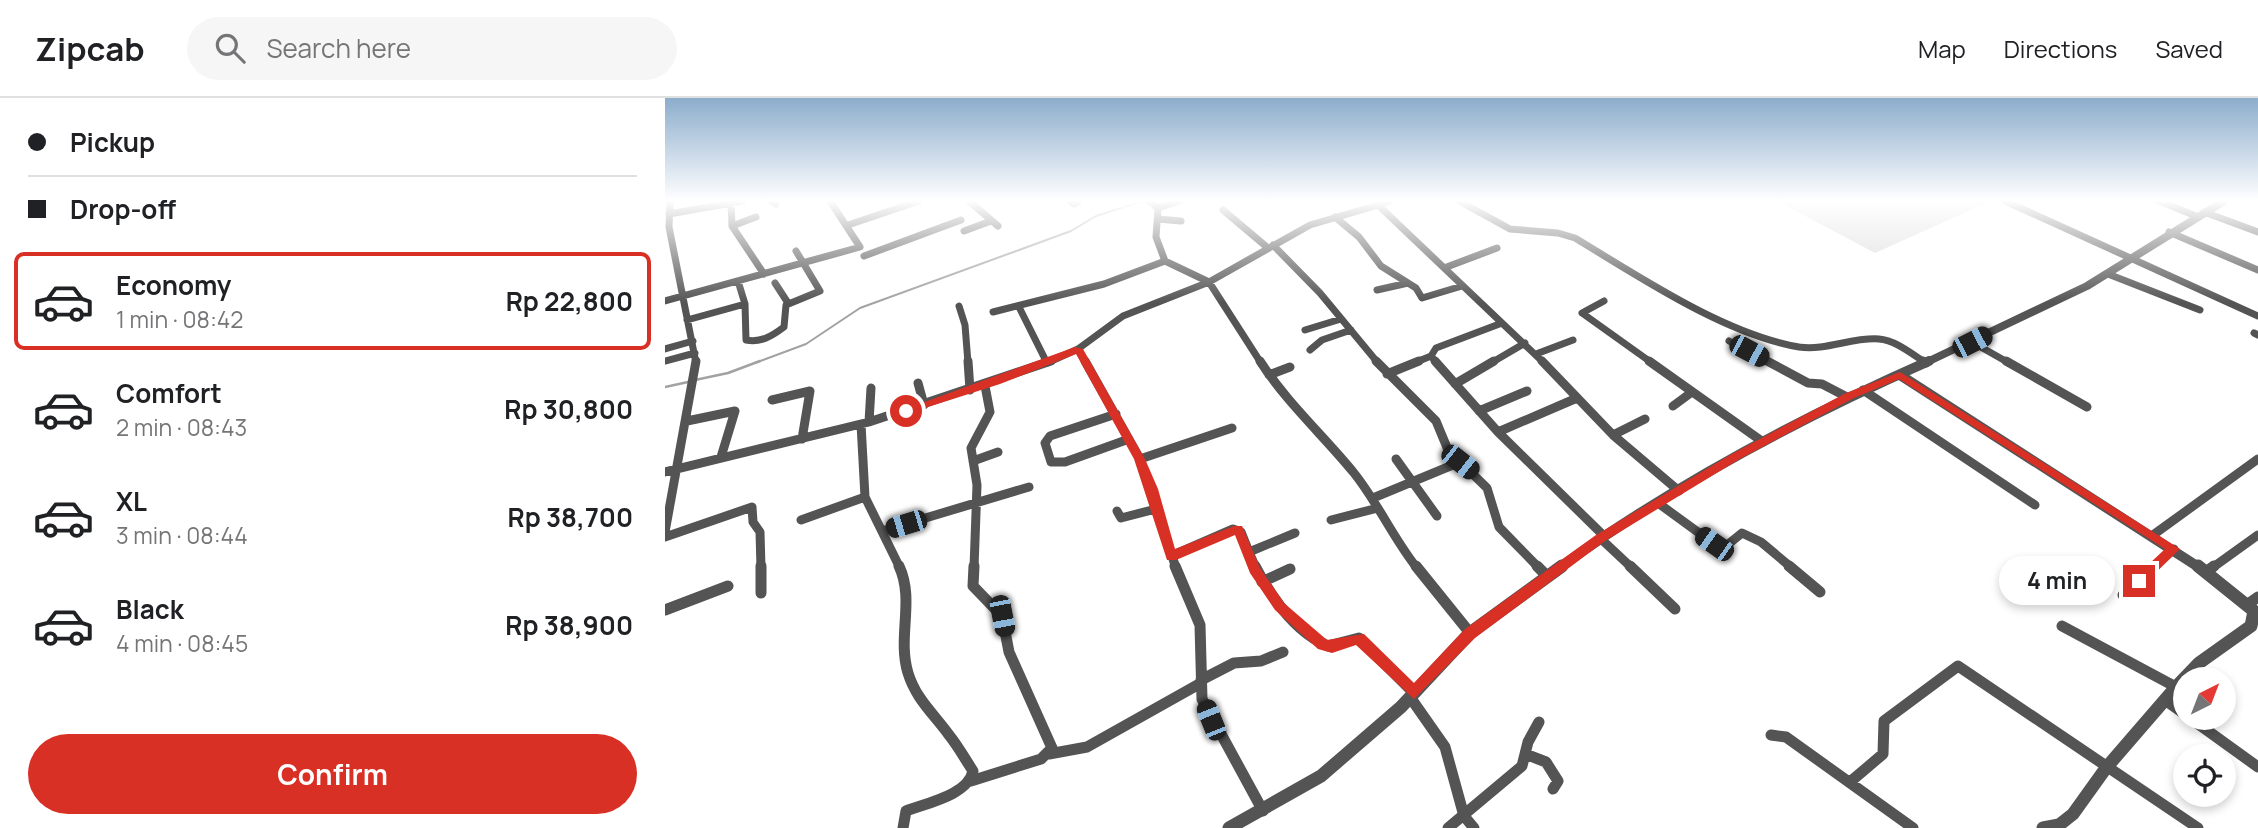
<!DOCTYPE html>
<meta charset="utf-8">
<style>
:root{--surface:#fff;--page:#f6f6f6;--text:#202124;--muted:#757577;--line:#e0e0e0;--accent:#d93025}
body{margin:0;font-family:Manrope,sans-serif;background:var(--page);color:var(--text);height:100vh;display:flex;flex-direction:column;font-size:26px;white-space:nowrap}
*{box-sizing:border-box;margin:0}
p{font-size:23px;color:var(--muted)}
.icon{flex:none;width:38px;height:38px;fill:none;stroke:currentColor;stroke-width:2;stroke-linecap:round;stroke-linejoin:round}
.map{position:relative;flex:1;overflow:hidden}
.side{display:flex;flex-direction:column;background:var(--surface);width:665px}
.side>*{flex:none}
.hud{display:grid;align-content:center;height:154px;padding:0 28px;background:var(--surface)}
.needle{width:46px;rotate:42deg}
.buttons{position:absolute;left:1508px;top:569px;display:grid;gap:14px}
.buttons a{display:grid;place-items:center;width:63px;height:63px;border-radius:50%;background:var(--surface);box-shadow:0 4px 10px #0003;font-size:35px}
.end{position:absolute;width:32px;height:32px;margin:-16px;border:9px solid #d93025;background:#fff;box-shadow:0 0 0 4px #fff}
.from{border-radius:50%}
.bubble{position:absolute;height:49px;border-radius:24px;background:var(--surface);box-shadow:0 4px 10px #0003;font-size:23px;font-weight:700;line-height:49px;text-align:center}
.car{position:absolute;width:21px;height:42px;margin:-21px -10px;border-radius:9px;box-shadow:0 0 5px 2px #0007;background:linear-gradient(#222 24%,#8ab4d8 0 40%,#222 0 76%,#8ab4d8 0 86%,#222 0)}
.hud b{display:flex;align-items:center;gap:24px;height:66px;font-size:26px}
.hud b+b{border-top:2px solid var(--line)}
.hud i{width:18px;height:18px;background:var(--text)}
ul{padding:0;list-style:none}
li{display:flex;align-items:center;gap:21px;height:98px;margin:0 14px 10px;padding:0 14px;border:4px solid transparent;border-radius:10px}
li div{flex:1}
li b{display:block;font-size:26px}
li em{font-style:normal;font-weight:700}
li.active{border-color:var(--accent)}
li>.icon{width:63px;height:63px;stroke-width:1.5}
.action{display:flex;gap:14px;margin-top:auto;padding:14px 28px}
.action a{flex:1;height:80px;border-radius:42px;background:var(--accent);color:#fff;font-size:28px;font-weight:700;line-height:80px;text-align:center}
header{display:flex;align-items:center;gap:42px;box-sizing:border-box;height:98px;padding:0 35px;background:var(--surface);border-bottom:2px solid var(--line)}
header strong{font-size:33px}
nav{display:flex;gap:38px;margin-inline-start:auto;font-size:24px}
.search{width:490px;height:63px;background:var(--page);display:flex;align-items:center;gap:18px;box-sizing:border-box;padding:0 24px;border-radius:38px;color:var(--muted);font-size:26px}
main{display:flex;flex:1;min-height:0}
.map>svg:first-child{display:block}
.green{fill:#dbdbdb}
.lines{fill:none;stroke-linecap:round;stroke-linejoin:round}
.stream-far1{stroke:#a2a2a2;stroke-width:2}
.stream{stroke:#a2a2a2;stroke-width:2.5}
.minor-far2{stroke:#545454;stroke-width:7}
.minor-far1{stroke:#545454;stroke-width:9}
.minor{stroke:#545454;stroke-width:11}
.tertiary-far2{stroke:#545454;stroke-width:8}
.tertiary-far1{stroke:#545454;stroke-width:10}
.tertiary{stroke:#545454;stroke-width:13}
.route{fill:#d93025}
</style>
<header>
<strong>Zipcab</strong>
<div class="search"><svg class="icon" aria-label="search" viewBox="0 0 24 24"><circle cx="10" cy="10" r="6"/><path d="M15 15l6 6"/></svg>Search here</div>
<nav><a>Map</a><a>Directions</a><a>Saved</a></nav>
</header>
<main>
<section class="side">
<div class="hud">
<b><i class="from"></i>Pickup</b>
<b><i></i>Drop-off</b>
</div>
<ul>
<li class="active"><svg class="icon" aria-label="car" viewBox="0 0 24 24"><path d="M5 17H2v-5l4-1 3-4h7l3 4 3 1v5h-3M9 17h6M6 11h13"/><circle cx="7" cy="17" r="2"/><circle cx="17" cy="17" r="2"/></svg><div><b>Economy</b><p>1 min · 08:42</p></div><em>Rp 22,800</em></li>
<li><svg class="icon" aria-label="car" viewBox="0 0 24 24"><path d="M5 17H2v-5l4-1 3-4h7l3 4 3 1v5h-3M9 17h6M6 11h13"/><circle cx="7" cy="17" r="2"/><circle cx="17" cy="17" r="2"/></svg><div><b>Comfort</b><p>2 min · 08:43</p></div><em>Rp 30,800</em></li>
<li><svg class="icon" aria-label="car" viewBox="0 0 24 24"><path d="M5 17H2v-5l4-1 3-4h7l3 4 3 1v5h-3M9 17h6M6 11h13"/><circle cx="7" cy="17" r="2"/><circle cx="17" cy="17" r="2"/></svg><div><b>XL</b><p>3 min · 08:44</p></div><em>Rp 38,700</em></li>
<li><svg class="icon" aria-label="car" viewBox="0 0 24 24"><path d="M5 17H2v-5l4-1 3-4h7l3 4 3 1v5h-3M9 17h6M6 11h13"/><circle cx="7" cy="17" r="2"/><circle cx="17" cy="17" r="2"/></svg><div><b>Black</b><p>4 min · 08:45</p></div><em>Rp 38,900</em></li>
</ul>
<div class="action"><a>Confirm</a></div>
</section>
<div class="map">
<svg width="1593" height="730" viewBox="0 0 1593 730">
<rect width="100%" height="100%" fill="#fff"/>
<path class="green" d="M1112 103H1326L1210 155Z"/>
<g class="lines">
<path class="stream-far1" d="M90 265 141 246 195 210 406 133 431 118 478 103"/>
<path class="stream" d="M30 282 63 275 95 263
M0 289 23 284"/>
<path class="minor-far2" d="M5 103 4 129 31 265
M66 103 67 128 99 176
M106 103 111 106
M304 103 333 128
M405 103 409 106 414 103
M484 103 493 110 491 139 500 163 544 184 596 265
M725 103 713 107 879 265
M794 103 845 131 893 135 910 140C975 179 1059 236 1134 249 1161 253 1187 239 1214 241 1230 242 1247 256 1261 265
M1340 103 1593 218
M1494 103 1531 118
M493 110 514 103
M558 112 603 150
M1539 114 1593 134
M4 116 78 103
M670 119 694 139 716 168 751 190 757 200 797 188
M493 121 516 123
M183 127 254 103
M67 128 91 119
M299 133 326 123
M1504 134 1593 172
M608 147 655 195 713 265
M199 158 296 122
M779 170 832 150
M1443 176 1535 212
M73 183 80 206 81 242C96 245 107 238 119 229L121 207 155 193 131 153
M110 185 123 205
M712 192 743 185
M0 203 195 149 165 103
M939 203 917 215 987 265
M294 208 300 227 303 265
M354 209 382 265
M328 214 439 186 500 163
M22 222 80 206
M640 232 676 221
M1589 235 1593 237
M1064 243 1105 265
M1307 244 1344 265
M0 251 28 243
M413 251 421 265
M645 252 657 242 686 232
M871 256 908 242
M0 263 30 255
M382 265 413 251 458 218 544 184 645 127 713 107
M749 265 766 258
M772 265 766 258 771 250 837 225
M826 265 860 245"/>
<path class="minor-far1" d="M303 263 305 292
M420 263 475 361 511 470
M595 263C622 305 658 337 689 375 713 405 728 440 752 470
M711 263 771 323 783 352 822 390 834 429 874 470
M770 263 833 334 939 438
M877 263 948 337 1014 393
M984 263 1098 344
M1102 263 1143 285 1157 286 1182 299
M1258 263 1261 265
M1341 263 1422 309
M722 276 754 263
M604 277 625 269
M253 285 259 307
M790 286 829 263
M1198 292 1370 407
M107 302 145 293 137 341
M1008 308 1027 294
M814 313 862 293
M451 316 385 338 380 345 386 364H400L464 341
M22 323 70 313 56 359
M204 324 206 290
M196 326 200 399 235 470
M833 334 912 300
M948 337 980 321
M475 361 567 330
M731 361 772 418
M308 363 333 354
M0 374 204 324 386 263
M708 400 795 364
M993 405 1052 448H1061L1077 435 1096 444 1127 470
M452 413 456 420 491 411
M136 422 200 399
M666 422 713 410
M217 433 364 389
M0 434 31 263
M1488 437 1593 361
M0 439 87 409 88 424 95 434 96 470
M935 440 967 470
M584 454 591 470
M506 458 568 431 576 434 584 454 630 435
M309 470 312 387 306 350 325 314 320 288
M1488 470 1509 451
M1547 470 1593 437"/>
<path class="minor" d="M96 468V495
M234 468C250 502 232 539 243 575 251 601 268 615 284 637 293 648 300 661 308 673 303 697 262 705 241 713L238 730
M510 468 535 527 537 601 598 713
M590 468C606 499 630 534 663 548L694 540 749 595
M751 468 805 535
M872 468 882 478
M965 468 1010 511
M1124 468 1155 494
M1541 474 1549 468
M597 484 625 471
M1458 497 1490 468
M1583 506 1593 499
M0 512 63 488
M1397 528 1511 589
M536 582 569 565 596 563 618 554
M745 599 780 649 799 718 809 730
M1500 602 1521 617
M1525 620 1593 669
M1106 637 1121 639 1248 730
M384 656 422 649 536 585
M860 656 881 664 893 683 888 691
M306 683 376 661 387 650 344 554 337 518 308 488 309 468
M1185 684 1218 656 1219 623 1293 568 1533 730
M783 730 857 668 863 644 874 624"/>
<path class="tertiary-far2" d="M1260 265 1422 188 1559 103"/>
<path class="tertiary-far1" d="M1235 277 1535 470
M894 470C1008 387 1135 320 1264 263"/>
<path class="tertiary" d="M564 730 656 678 736 609 805 535 897 468
M1378 730 1394 727 1408 716 1441 670 1511 589 1534 565 1586 528 1589 513 1533 468"/>
</g>
<linearGradient id="sky" x2="0" y2="1"><stop stop-color="#8cadcc"/><stop offset="0.5" stop-color="#fff"/><stop offset="1" stop-color="#fff" stop-opacity="0"/></linearGradient>
<rect width="1593" height="205" fill="url(#sky)"/>
<path class="route" d="M410 249 418 251 480 361 493 391 510 451 569 428H577L595 470 619 505 662 542 699 536 749 585 800 531 931 437 1065 357 1181 295 1235 274 1515 451 1479 486H1470V479L1500 451 1234 281 1189 300 1073 362 940 443 810 540 749 601 691 547 667 555 653 551 610 512 585 475 570 437 511 462H502L469 361 411 256 335 286 244 315 235 313Z"/>
</svg>
<div class="buttons">
<a><svg class="needle" viewBox="-14 -14 28 28"><path d="M0-13l5 13h-10z" fill="#e53935"/><path d="M0 13l5-13h-10z" fill="#757577"/></svg></a>
<a><svg class="icon" aria-label="locate" viewBox="0 0 24 24"><circle cx="12" cy="12" r="6"/><path d="M12 2v4M12 18v4M2 12h4M18 12h4"/></svg></a>
</div>
<i class="end from" style="left:241px;top:313px"></i>
<i class="end" style="left:1474px;top:483px"></i>
<div class="bubble" style="left:1334px;top:458px;width:116px">4 min</div>
<i class="car" style="left:1307px;top:244px;rotate:63deg"></i>
<i class="car" style="left:1084px;top:253px;rotate:118deg"></i>
<i class="car" style="left:795px;top:364px;rotate:128deg"></i>
<i class="car" style="left:241px;top:426px;rotate:253deg"></i>
<i class="car" style="left:1049px;top:446px;rotate:305deg"></i>
<i class="car" style="left:337px;top:518px;rotate:169deg"></i>
<i class="car" style="left:546px;top:622px;rotate:338deg"></i>
</div>
</main>
